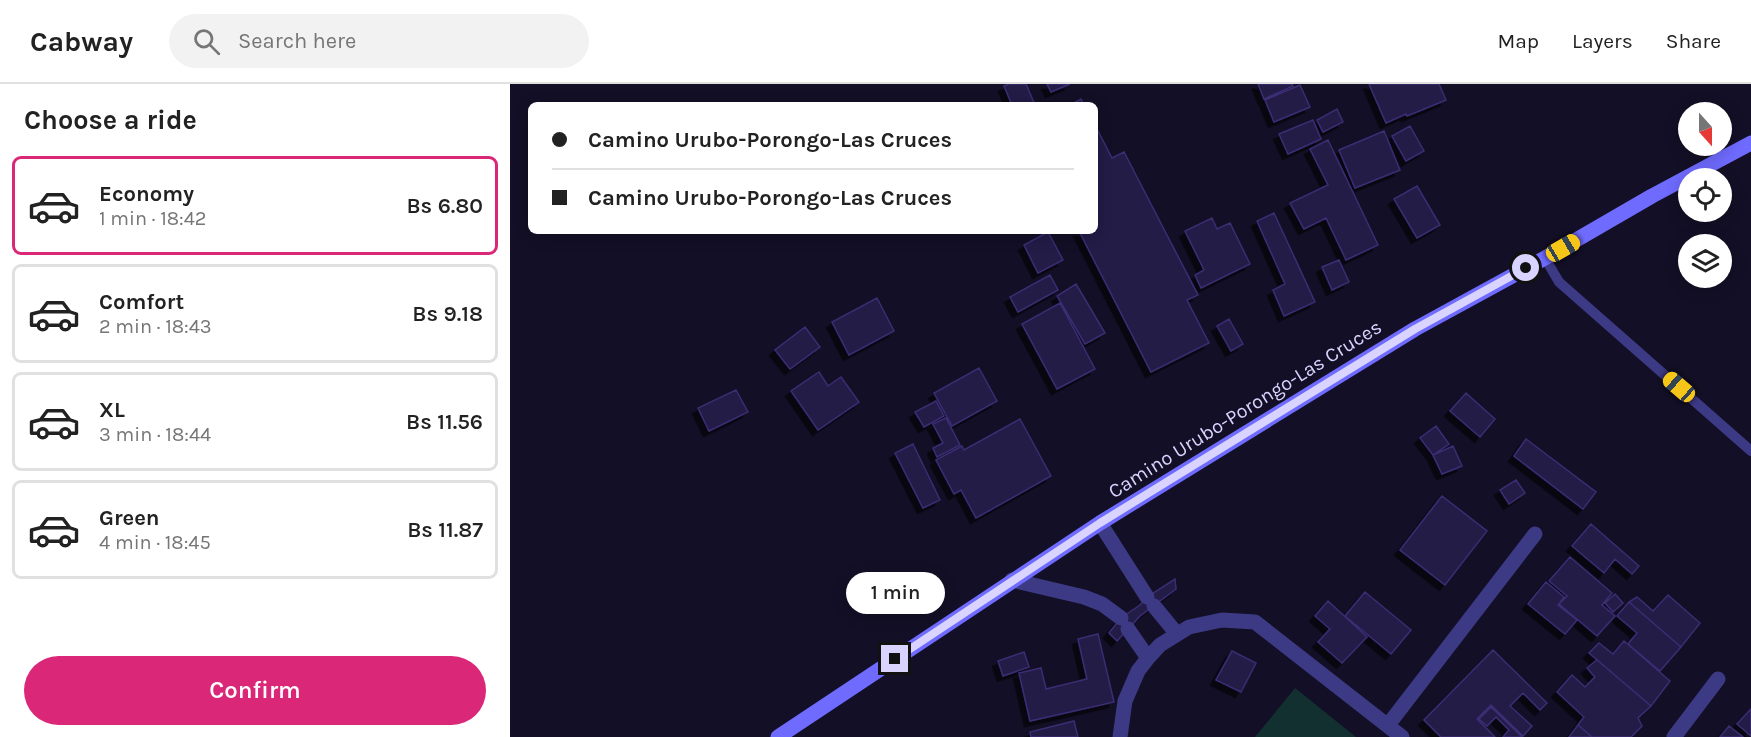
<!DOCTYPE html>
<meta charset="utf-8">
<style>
:root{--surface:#fff;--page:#f2f2f2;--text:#222;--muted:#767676;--line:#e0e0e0;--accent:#db2777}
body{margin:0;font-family:Karla,sans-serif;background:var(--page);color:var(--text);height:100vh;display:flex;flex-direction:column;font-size:22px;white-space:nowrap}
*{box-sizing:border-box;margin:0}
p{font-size:20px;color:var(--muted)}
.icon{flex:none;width:33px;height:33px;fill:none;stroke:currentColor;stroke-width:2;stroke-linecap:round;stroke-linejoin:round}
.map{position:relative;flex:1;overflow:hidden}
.panel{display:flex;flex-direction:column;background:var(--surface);width:510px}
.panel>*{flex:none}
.top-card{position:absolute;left:18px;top:18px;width:570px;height:132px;border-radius:9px;box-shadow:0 3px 15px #0003;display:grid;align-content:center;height:132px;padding:0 24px;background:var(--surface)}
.needle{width:39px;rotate:159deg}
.controls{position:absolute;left:1168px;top:18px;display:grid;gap:12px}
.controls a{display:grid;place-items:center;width:54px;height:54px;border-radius:50%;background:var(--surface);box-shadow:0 3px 15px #0003;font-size:30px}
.end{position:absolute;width:27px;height:27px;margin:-14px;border:8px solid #d9d4ff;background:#111;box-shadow:0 0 0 3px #111}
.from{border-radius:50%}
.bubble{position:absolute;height:42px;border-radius:21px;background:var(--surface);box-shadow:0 3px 15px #0003;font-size:20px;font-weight:600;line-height:42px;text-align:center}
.car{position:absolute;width:18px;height:36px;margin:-18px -9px;border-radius:8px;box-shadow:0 0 4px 2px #0007;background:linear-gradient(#f5c518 24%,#345 0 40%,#f5c518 0 76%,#345 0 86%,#f5c518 0)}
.top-card b{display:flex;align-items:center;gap:21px;height:57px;font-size:22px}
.top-card b+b{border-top:2px solid var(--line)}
.top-card i{width:15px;height:15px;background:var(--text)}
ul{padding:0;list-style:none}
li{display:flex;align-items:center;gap:18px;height:99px;margin:0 12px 9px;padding:0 12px;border:3px solid var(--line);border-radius:9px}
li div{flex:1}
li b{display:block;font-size:22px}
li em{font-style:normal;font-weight:600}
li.current{border-color:var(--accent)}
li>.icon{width:54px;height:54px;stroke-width:1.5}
h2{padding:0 24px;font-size:27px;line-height:72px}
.cta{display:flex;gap:12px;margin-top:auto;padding:12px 24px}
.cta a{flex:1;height:69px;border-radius:36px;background:var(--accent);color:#fff;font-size:24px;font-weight:600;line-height:69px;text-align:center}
header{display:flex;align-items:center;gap:36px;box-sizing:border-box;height:84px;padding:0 30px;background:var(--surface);border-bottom:2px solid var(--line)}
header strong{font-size:28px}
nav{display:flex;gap:33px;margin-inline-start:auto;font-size:21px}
.search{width:420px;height:54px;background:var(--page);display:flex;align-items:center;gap:15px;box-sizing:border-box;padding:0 21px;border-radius:33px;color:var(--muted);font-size:22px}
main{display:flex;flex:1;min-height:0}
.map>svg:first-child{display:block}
.green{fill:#12302f}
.building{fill:#241b47;stroke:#3b2d73;stroke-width:1.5;filter:url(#shadow)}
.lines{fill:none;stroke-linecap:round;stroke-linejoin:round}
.service{stroke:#3d3a85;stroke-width:10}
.minor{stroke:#3d3a85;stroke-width:15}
.secondary{stroke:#6f6bff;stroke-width:15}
.route{stroke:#d9d4ff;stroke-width:8}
.labels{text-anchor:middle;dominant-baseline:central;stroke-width:4.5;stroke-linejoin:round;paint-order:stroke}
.street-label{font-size:20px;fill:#d9d4ff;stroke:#130f26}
</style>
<header>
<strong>Cabway</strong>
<div class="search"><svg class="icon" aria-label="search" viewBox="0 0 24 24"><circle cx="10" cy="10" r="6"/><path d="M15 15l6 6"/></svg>Search here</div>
<nav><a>Map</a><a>Layers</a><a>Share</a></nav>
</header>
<main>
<section class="panel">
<h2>Choose a ride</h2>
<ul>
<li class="current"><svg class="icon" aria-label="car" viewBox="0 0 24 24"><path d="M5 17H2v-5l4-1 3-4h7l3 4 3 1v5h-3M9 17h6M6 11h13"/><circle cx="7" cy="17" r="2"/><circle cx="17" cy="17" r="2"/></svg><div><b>Economy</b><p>1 min · 18:42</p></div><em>Bs 6.80</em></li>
<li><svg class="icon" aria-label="car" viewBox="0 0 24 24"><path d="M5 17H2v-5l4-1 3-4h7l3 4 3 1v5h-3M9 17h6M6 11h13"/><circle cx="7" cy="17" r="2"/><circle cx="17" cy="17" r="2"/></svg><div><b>Comfort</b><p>2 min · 18:43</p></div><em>Bs 9.18</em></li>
<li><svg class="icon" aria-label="car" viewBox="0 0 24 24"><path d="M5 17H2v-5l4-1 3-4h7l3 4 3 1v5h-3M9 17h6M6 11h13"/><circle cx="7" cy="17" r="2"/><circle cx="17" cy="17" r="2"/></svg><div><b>XL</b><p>3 min · 18:44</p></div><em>Bs 11.56</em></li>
<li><svg class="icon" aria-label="car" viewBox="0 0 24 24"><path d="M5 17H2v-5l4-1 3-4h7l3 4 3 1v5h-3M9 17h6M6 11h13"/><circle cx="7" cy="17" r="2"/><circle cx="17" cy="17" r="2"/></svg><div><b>Green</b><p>4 min · 18:45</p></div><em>Bs 11.87</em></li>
</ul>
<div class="cta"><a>Confirm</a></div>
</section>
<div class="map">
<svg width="1241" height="653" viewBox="0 0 1241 653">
<defs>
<filter id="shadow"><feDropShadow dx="-5.5" dy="5.5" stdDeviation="0" flood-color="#0009"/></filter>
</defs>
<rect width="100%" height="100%" fill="#130f26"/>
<path class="green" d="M785 604 846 653H745Z"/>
<path class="building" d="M499 0H516L525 21H502L494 2Z
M537 0H560L541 8Z
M748 0H782L783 2 754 15Z
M859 0H929L936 16 897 32 896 30 876 39Z
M790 1 800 23 764 38 755 16Z
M571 15 574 21H560Z
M827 25 833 38 813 48 807 36Z
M803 36 811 55 778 70 769 50Z
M585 41 602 74 614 68 688 211 677 216 699 259 641 288 569 147H585Z
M900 42 914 67 896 77 882 52Z
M874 47 890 86 845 104 829 66Z
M818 56 868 161 836 176 816 134 794 145 780 119 818 101 800 65Z
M907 102 930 141 907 154 884 115Z
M764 129 805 218 774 232 763 206 775 200 747 137Z
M702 134 707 145 720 139 740 180 691 204 685 191 694 186 675 147Z
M538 148 553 176 528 189 514 161Z
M829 176 839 198 822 206 812 183Z
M540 191 548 206 508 228 500 213Z
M566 200 595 249 575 260 547 212Z
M367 214 384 247 339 271 322 238Z
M550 219 585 285 547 305 512 240Z
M719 235 733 260 721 267 707 242Z
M295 243 310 263 280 285 265 266Z
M469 284 487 317 442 342 424 309Z
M309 288 318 302 331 293 349 318 308 346 281 307Z
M226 306 238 328 199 347 188 324Z
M956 309 985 335 970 353 940 327Z
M426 317 434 332 414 343 405 328Z
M436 334 450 361 427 373 423 364 433 359 423 340Z
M510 335 541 392 466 434 451 406 444 410 426 376 452 362 454 366Z
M926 342 939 360 923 371 910 354Z
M1016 355 1086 408 1073 425 1004 372Z
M403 360 430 416 413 424 385 369Z
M943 362 952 382 932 390 923 371Z
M1006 396 1015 409 999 420 990 406Z
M932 412 977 447 935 501 890 466Z
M1081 440 1129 482 1122 490 1105 475 1094 489 1062 462Z
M1060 473 1102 509 1092 521 1105 532 1087 552 1049 520 1057 512 1039 497Z
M665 495 666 505 630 532 607 557 599 549 611 534 630 521 637 513Z
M1036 498 1054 513 1048 521 1067 536 1055 550 1018 520Z
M855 508 901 546 881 570 835 532Z
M1105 510 1113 519 1103 528 1095 519Z
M1158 511 1190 539 1171 563 1119 518 1127 513 1143 527Z
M818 517 857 553 832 579 808 558 820 545 805 532Z
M1119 518 1171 563 1150 587 1118 560 1127 549 1107 532Z
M588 550 604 618 520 637 509 589 531 584 536 605 577 595 568 555Z
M1114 557 1160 597 1141 622 1079 569 1089 559 1103 570Z
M983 566 1037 619 1030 626 1013 609 1000 622 1022 642 1013 652 981 621 967 635 985 653H931L914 636Z
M722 567 746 579 731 608 706 596Z
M514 568 519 583 493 592 488 577Z
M1087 576 1141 622 1128 634 1132 642 1121 653H1082L1068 641 1074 633 1047 608 1062 591 1075 603 1085 593 1077 584Z
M981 623 1012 653H993L999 646 986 633 977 642 969 635Z
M1241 625V652L1227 640Z
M564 637 568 653H521L520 648Z
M1068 641 1082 653H1059Z
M1219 642 1233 653H1210Z"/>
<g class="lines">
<path class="service" d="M1035 174 1049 198 1241 367"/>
<path class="minor" d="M590 439 637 513
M502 496 574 513 592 520 611 534
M644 522 667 550
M618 545 638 574
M878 641 1025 450
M610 653 615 617 628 587 638 574 650 561 679 543 712 536 745 538 892 653
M1164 653 1208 595"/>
<path class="secondary" d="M268 653 590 439 905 245 1035 174 1142 112 1241 59"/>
</g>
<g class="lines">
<path class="route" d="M385 575 590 439 905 245 1016 184"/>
</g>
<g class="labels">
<g class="street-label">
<text transform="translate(735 325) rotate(-32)">Camino Urubo-Porongo-Las Cruces</text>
</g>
</g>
</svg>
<div class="controls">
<a><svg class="needle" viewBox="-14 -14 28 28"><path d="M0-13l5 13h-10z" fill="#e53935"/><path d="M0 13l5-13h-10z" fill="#767676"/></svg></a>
<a><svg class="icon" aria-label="locate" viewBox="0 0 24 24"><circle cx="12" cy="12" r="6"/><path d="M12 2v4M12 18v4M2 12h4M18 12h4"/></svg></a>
<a><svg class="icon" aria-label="layers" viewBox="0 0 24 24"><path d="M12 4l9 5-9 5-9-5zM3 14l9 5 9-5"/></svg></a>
</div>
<i class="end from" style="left:1016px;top:184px"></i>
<i class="end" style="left:385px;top:575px"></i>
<div class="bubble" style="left:336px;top:488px;width:99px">1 min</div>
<i class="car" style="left:1053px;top:164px;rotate:60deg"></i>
<i class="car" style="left:1169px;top:303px;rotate:311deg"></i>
<div class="top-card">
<b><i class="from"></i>Camino Urubo-Porongo-Las Cruces</b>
<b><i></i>Camino Urubo-Porongo-Las Cruces</b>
</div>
</div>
</main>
